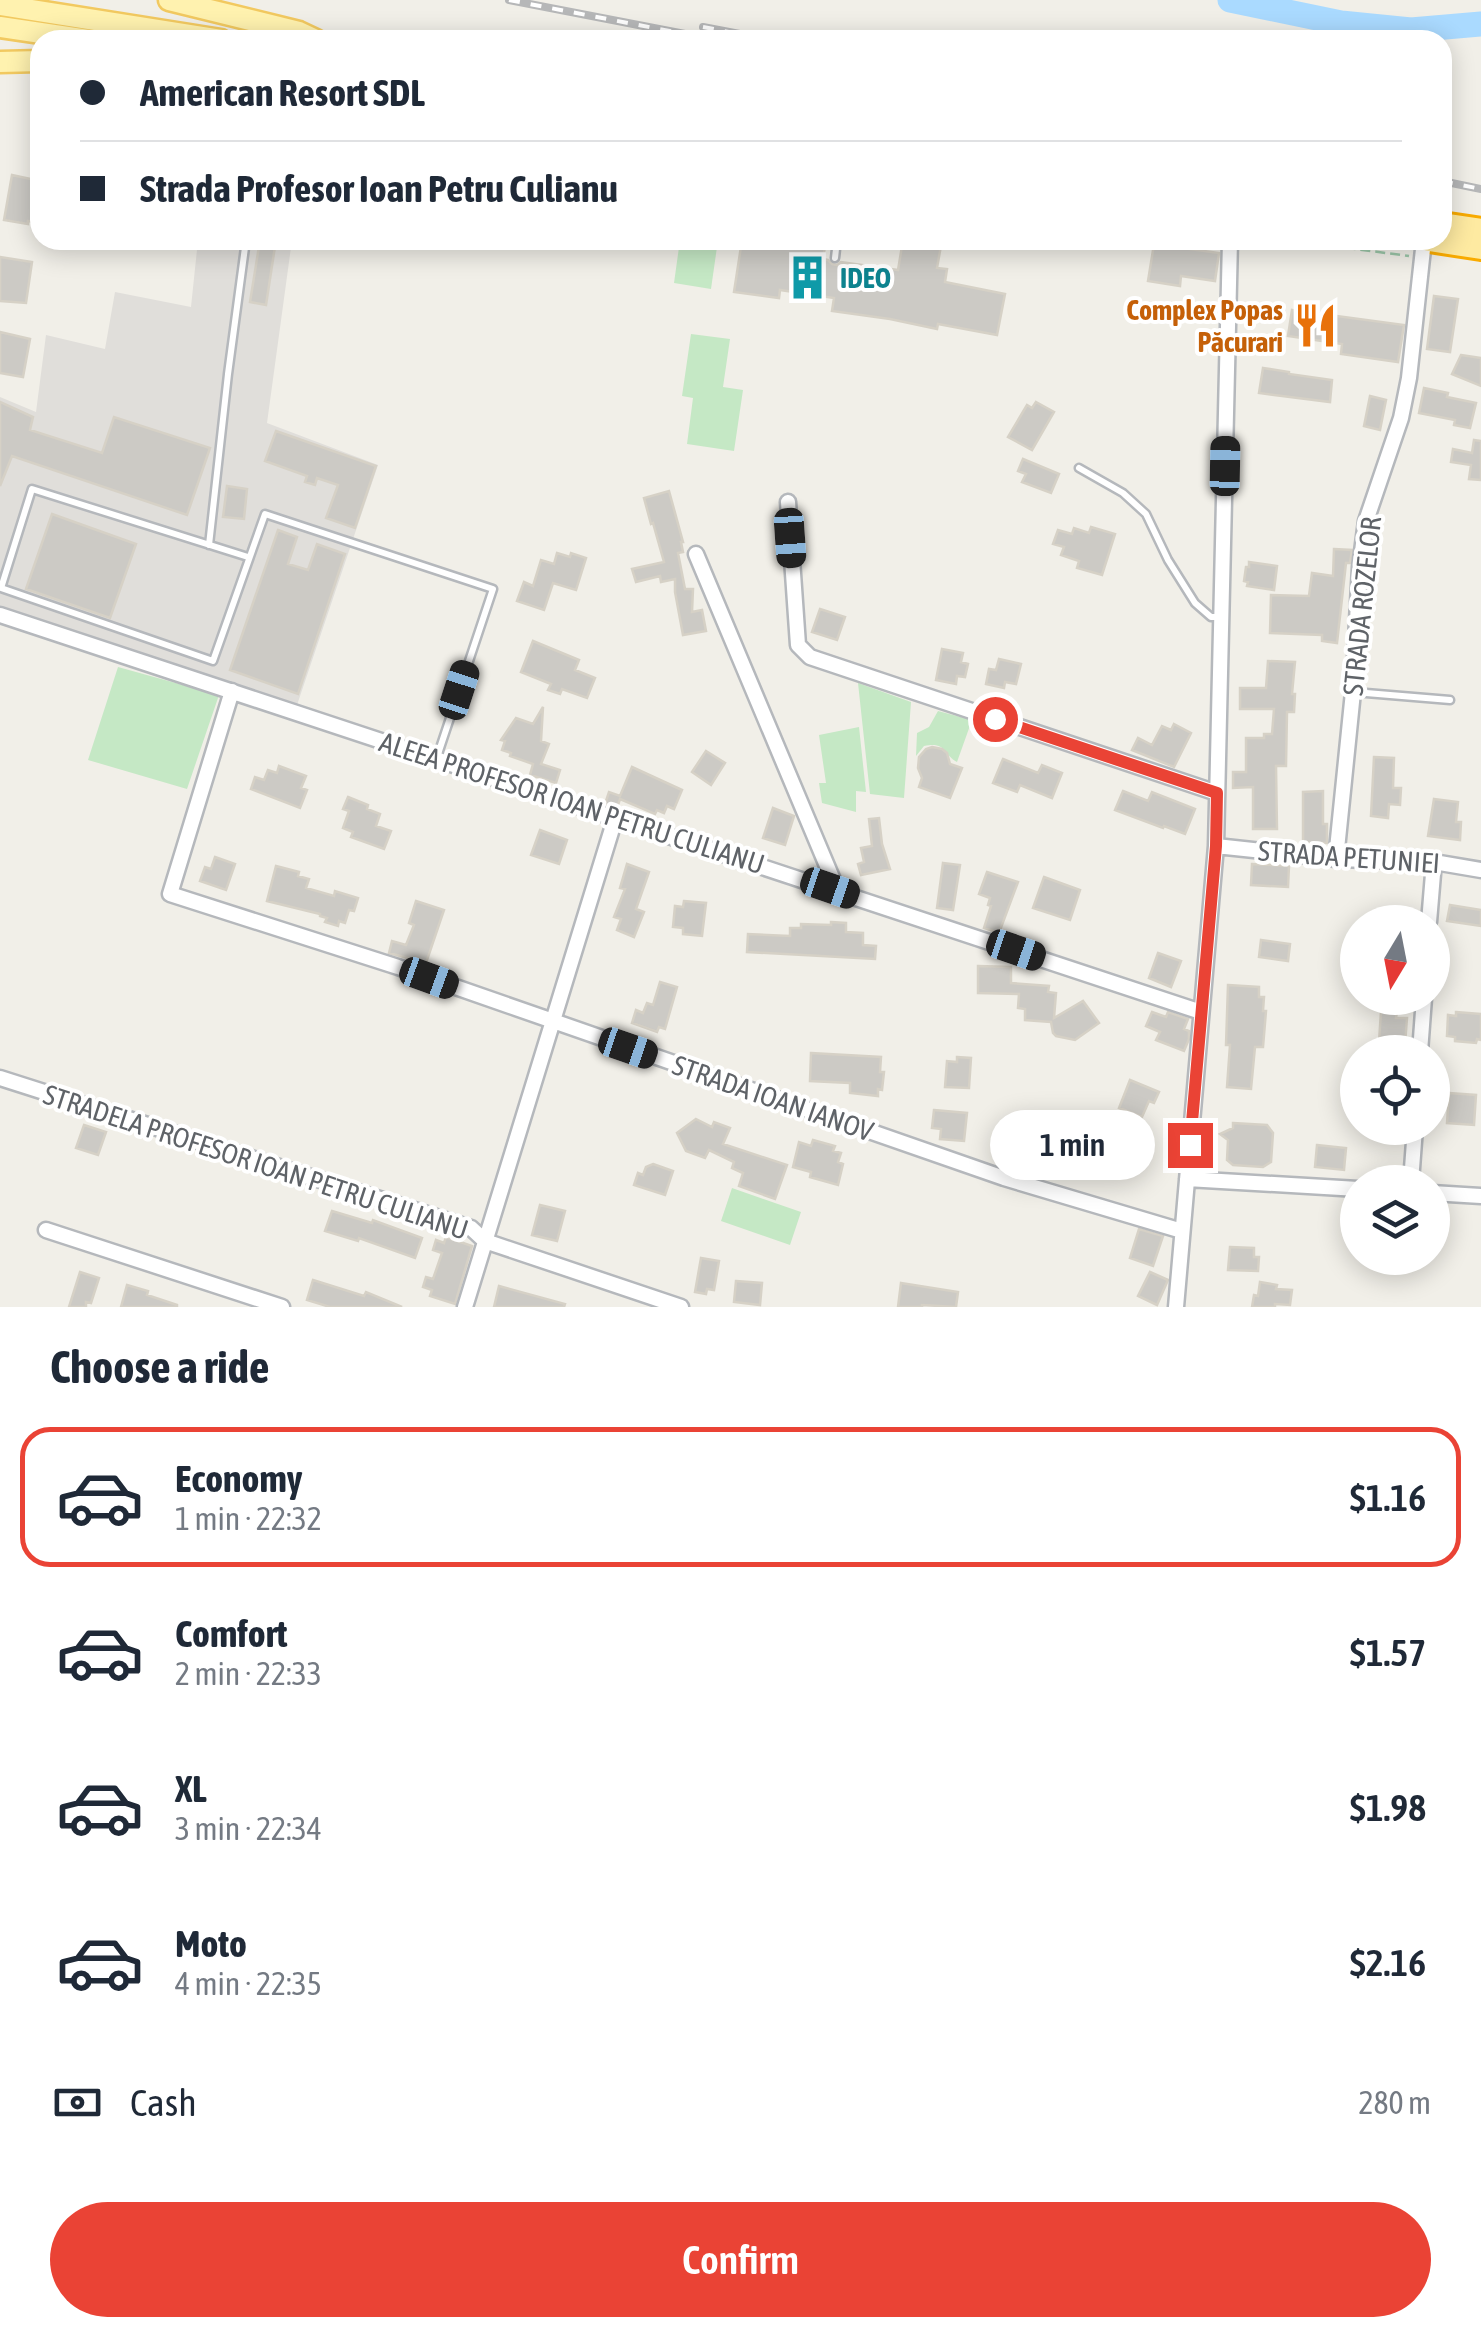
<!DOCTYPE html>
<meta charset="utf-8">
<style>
:root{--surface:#fff;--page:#f6f6f7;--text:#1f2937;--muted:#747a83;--line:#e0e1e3;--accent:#ea4335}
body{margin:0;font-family:"Asap Condensed",sans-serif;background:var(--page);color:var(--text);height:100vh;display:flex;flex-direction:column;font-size:38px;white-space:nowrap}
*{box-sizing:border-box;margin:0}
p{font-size:32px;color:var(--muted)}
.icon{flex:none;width:55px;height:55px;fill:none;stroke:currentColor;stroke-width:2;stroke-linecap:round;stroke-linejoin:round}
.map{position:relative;height:1307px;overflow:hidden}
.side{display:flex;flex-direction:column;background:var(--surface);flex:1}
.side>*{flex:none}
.guide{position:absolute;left:30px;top:30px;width:1422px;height:220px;border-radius:30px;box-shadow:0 5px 25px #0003;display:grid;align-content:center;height:220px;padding:0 50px;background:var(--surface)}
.needle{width:65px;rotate:190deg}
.fabs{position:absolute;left:1340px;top:905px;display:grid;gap:20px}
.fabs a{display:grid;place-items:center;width:110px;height:110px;border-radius:50%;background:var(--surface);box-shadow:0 5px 25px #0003;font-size:50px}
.end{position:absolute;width:45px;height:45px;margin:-22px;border:12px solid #ea4335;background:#fff;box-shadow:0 0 0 5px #fff}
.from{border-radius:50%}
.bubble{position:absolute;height:70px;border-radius:35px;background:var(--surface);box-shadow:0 5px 25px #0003;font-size:32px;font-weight:600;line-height:70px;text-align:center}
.car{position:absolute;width:30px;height:60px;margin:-30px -15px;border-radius:12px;box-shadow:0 0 8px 2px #0007;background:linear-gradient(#222 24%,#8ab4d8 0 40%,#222 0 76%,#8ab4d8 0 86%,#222 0)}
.guide b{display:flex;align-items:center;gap:35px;height:95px;font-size:38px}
.guide b+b{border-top:2px solid var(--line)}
.guide i{width:25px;height:25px;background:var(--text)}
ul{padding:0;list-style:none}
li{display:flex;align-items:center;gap:30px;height:140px;margin:0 20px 15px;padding:0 30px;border:5px solid transparent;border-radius:30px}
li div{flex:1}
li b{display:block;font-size:38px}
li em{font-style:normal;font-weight:600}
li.selected{border-color:var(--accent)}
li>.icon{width:90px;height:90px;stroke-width:1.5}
h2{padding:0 50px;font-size:45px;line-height:120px}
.pay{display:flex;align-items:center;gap:25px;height:110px;padding:0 50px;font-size:38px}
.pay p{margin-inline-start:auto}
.cta{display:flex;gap:20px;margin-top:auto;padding:20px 50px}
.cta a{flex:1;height:115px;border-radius:60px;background:var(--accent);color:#fff;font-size:40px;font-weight:600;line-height:115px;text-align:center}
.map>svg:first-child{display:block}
.industrial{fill:#e0deda}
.green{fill:#c5e8c5}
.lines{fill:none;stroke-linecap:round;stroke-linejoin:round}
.river{stroke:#aadaff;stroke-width:25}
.building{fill:#cccac5;stroke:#d6d1c6;stroke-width:2.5}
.service-casing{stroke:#b5b8bc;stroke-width:11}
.minor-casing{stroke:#b5b8bc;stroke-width:19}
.primary-casing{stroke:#f2c960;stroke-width:25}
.trunk-casing{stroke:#f9ab00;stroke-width:28}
.path{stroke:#9cc7a9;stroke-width:2.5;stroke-dasharray:10 5;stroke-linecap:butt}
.service{stroke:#fff;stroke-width:6}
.minor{stroke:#fff;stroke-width:14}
.primary{stroke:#fff2af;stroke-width:20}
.trunk{stroke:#feeaa1;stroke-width:22}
.rail-casing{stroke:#b6b7b8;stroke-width:8}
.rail{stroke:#fff;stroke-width:4;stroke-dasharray:11;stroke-linecap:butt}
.route{stroke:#ea4335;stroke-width:12}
.labels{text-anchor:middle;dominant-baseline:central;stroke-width:8;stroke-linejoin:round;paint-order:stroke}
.culture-label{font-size:28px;font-weight:bold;fill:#0d838f;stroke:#fff;text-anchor:start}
.food-label{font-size:28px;font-weight:bold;fill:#c56008;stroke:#fff;text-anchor:end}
.street-label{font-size:28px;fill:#5f6368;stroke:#fff}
</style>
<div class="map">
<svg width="1481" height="1307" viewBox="0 0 1481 1307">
<rect width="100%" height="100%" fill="#f1efe8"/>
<path class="industrial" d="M198 240H292L267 423 378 465 297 705 0 606V397L36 412 46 335 105 349 115 292 191 307Z"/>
<path class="green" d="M680 240H718L711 289 674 283Z
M691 334 730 339 723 387 743 390 734 451 687 444 693 398 682 396Z
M118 667 219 695 187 789 88 760Z
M858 683 911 702 904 798 870 794Z
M938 711 972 720 957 762C943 754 946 741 924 746L916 756 917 733 929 727Z
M859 727 866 792 856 791V812L822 803 819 783H826L819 735Z
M732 1188 801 1212 790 1245 721 1221Z"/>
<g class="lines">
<path class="river" d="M1230 0 1341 23 1411 30 1481 24"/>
</g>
<path class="building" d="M12 175 40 181V223L28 221V224L4 220Z
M260 240H276L266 305 250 302Z
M742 240H826L823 259 828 260 832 264 837 265 841 262 898 270 903 240H942L937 268 947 269 945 282 1005 294 997 335 938 324 937 329 890 319 832 311 834 298 780 290 779 298 734 292Z
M1154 244 1219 253 1215 281 1181 276 1180 286 1148 281Z
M0 257 32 262 26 303 0 301Z
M1434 296 1458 299 1450 352 1427 349Z
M1292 310 1404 325 1398 362 1341 354 1342 344 1288 336Z
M0 332 30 339 23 377 0 373Z
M1461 355 1481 358V386L1452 374Z
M1263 368 1289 372V374L1332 380 1330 402 1259 393Z
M1424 388 1448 393 1447 397 1476 403 1470 428 1454 425 1455 420 1419 413Z
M1370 396 1386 400 1380 430 1364 426Z
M0 402 33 417 30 430 102 453 114 417 210 448 187 515 12 456 0 486Z
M1036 402 1054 412 1032 450 1008 437 1027 405 1032 408Z
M276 431 376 466 355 528 326 518 338 485 317 478 315 485 305 482 307 476 265 461Z
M1474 440 1481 441V480L1469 479 1471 465 1451 462 1453 449 1472 453Z
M1023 459 1059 474 1051 493 1022 482 1026 474 1018 471Z
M227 486 247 489 244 519 223 517Z
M669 491 683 542H681L683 552 678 553 685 589H693L692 612 702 610 706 631 683 635 675 592V579L661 582 660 576 636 582 632 569 664 562 653 523 651 524 644 498Z
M52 514 136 544 110 618 26 589Z
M1091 527 1115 534 1102 575 1077 568 1079 561 1061 555 1064 547 1053 544 1058 530 1072 534 1074 528 1089 533Z
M278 530 297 537 288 564 308 570 317 544 345 554 298 694 230 670Z
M1334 549 1352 550 1350 563H1346L1337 643 1322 641V635L1270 633 1271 595 1309 596 1312 573 1333 576Z
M557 553 570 557 571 553 586 558 576 590 553 583 544 610 517 601 524 582 533 586 541 560 554 564Z
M1249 562 1277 566 1274 590 1247 586 1248 582 1244 581 1246 567H1249Z
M820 609 845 617 837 640 812 632Z
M533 641 579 660 575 670 595 678 587 698 562 689 560 694 548 690 551 684 521 672Z
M942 649 963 653 961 662 968 664 965 677 957 676 956 684 936 680Z
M999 659 1021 664 1016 684 1005 682 1004 688 986 684 989 669 996 670Z
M1268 661 1295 662 1292 694H1295L1294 712H1287L1286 766H1276L1277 829H1253V787L1233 788V772H1246V738H1264V734H1272L1274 709H1240V688H1266Z
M543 707 541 741 549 744 541 764 560 770 556 783 530 775 533 764 510 756 511 753 502 750 505 741 501 740 516 718 533 724Z
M1174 724 1191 733 1174 767 1132 750 1138 738 1152 745 1162 726 1171 730Z
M932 747 942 749 947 753 950 764 962 768 950 798 919 787 922 778 918 768 919 757 926 749Z
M706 751 725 763 711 785 692 772Z
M1374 757 1394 758 1393 788H1401L1400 805 1389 804 1388 818 1371 816Z
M1003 759 1038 773 1042 765 1062 773 1052 798 1020 785 1017 792 993 783Z
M279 766 306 776 301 788 307 790 300 808 251 789 255 777 264 780 268 770 277 773Z
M632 767 682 790 674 809 667 806 664 813 657 810 655 814 620 799 617 808 605 804 609 792 620 796Z
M1123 791 1148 801 1152 792 1195 809 1185 834 1164 826 1163 828 1115 810Z
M1323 791V824H1327V843H1303V792Z
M348 797 368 805 367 809 380 814 376 826 391 831 384 849 351 837 353 832 343 828 349 811 343 809Z
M1434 799 1458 802 1456 822H1461L1460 840 1428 836Z
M773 808 794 816 785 845 763 838Z
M879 818 882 844 890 869 861 875 858 864 864 862 861 848 872 846 869 819Z
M540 830 567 840 559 864 531 855Z
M215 857 235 864 226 890 200 881 205 867 211 869Z
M943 863 960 865 953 910 937 908Z
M627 864 649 872 636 909 644 912 634 937 617 930 621 919 614 917 625 889 620 888Z
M1252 864 1289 866 1288 887 1251 885Z
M276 866 299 872 298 876 309 879 306 888 334 896 335 891 358 898 354 911 349 910 345 923 339 921 338 926 325 922 327 918 320 916V914L267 901Z
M987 872 1018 882 999 933 984 928 991 906 988 905 990 898 979 894Z
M1044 877 1080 890 1070 920 1033 908Z
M416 901 444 910 426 963 389 953 392 941 406 945 414 925 409 923Z
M684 901 706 903 702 936 683 934V928L673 927 675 906 683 907Z
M1450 905 1481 910V926L1447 921Z
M831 922 846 923V932L863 933V945L876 946 875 959 747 952 748 934 790 936V928H801V924L831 925Z
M1261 940 1290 944 1288 961 1259 957Z
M1158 953 1181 961 1171 987 1149 978Z
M978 966 1011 967V983L1049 986 1048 992 1056 993 1054 1018 1083 1001 1099 1023 1075 1040 1056 1036 1053 1033 1051 1022 1025 1020V1009L1018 1008 1019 994 978 993Z
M660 982 677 987 665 1029 659 1027 657 1032 632 1023 636 1010 643 1013 647 1003 653 1005Z
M1228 985 1259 987V997H1264L1263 1011H1266L1263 1047H1255L1251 1089 1227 1087 1230 1045H1226Z
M1381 1011 1397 1012 1396 1018H1407L1405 1044 1379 1042Z
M1152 1012 1166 1017 1168 1012 1188 1019 1184 1029 1189 1031V1039L1184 1051 1156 1040 1160 1032 1146 1026Z
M1456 1012 1481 1014V1040L1477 1039 1476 1043 1455 1041V1037L1447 1036 1448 1015 1456 1016Z
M811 1053 881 1057 880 1072H884L882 1090 878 1089V1096L850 1093V1083L810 1081Z
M957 1057 971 1058 969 1088 945 1087 947 1061 957 1062Z
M1130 1080 1159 1092 1154 1103 1149 1101 1142 1117 1119 1108Z
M1449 1093 1476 1095 1474 1125 1447 1123Z
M934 1110 967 1113 964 1141 940 1139 941 1129 932 1128Z
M696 1119 712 1127 714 1122 730 1128 723 1144 787 1165 775 1199 739 1186 743 1173 732 1168 734 1162 709 1150 705 1158 686 1151 677 1133Z
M1233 1123 1267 1125 1273 1133 1271 1162 1263 1167 1233 1165 1227 1160 1228 1140 1220 1134 1233 1128Z
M84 1125 106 1132 98 1155 76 1148Z
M813 1140 835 1146 833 1151 841 1153 838 1162 843 1164 838 1185 810 1177 811 1172 793 1167 799 1142 811 1146Z
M1317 1145 1346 1148 1344 1170 1315 1167Z
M653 1164 673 1171 665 1195 634 1185 638 1173 643 1175 646 1167Z
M540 1205 565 1211 557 1241 532 1235Z
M332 1211 372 1223 373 1220 422 1238 415 1258 359 1238 358 1241 325 1231Z
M1139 1229 1163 1236 1153 1266 1130 1258Z
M446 1237 472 1246 455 1304 430 1296 432 1290 423 1287 426 1277 433 1279 442 1253 433 1250 436 1240 444 1243Z
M1230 1247 1254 1248V1257H1259L1258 1271 1228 1270Z
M701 1258 719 1261 714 1290 707 1289 706 1294 695 1292Z
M80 1272 99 1278 91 1303 86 1302V1307H69Z
M1150 1272 1168 1280 1157 1305 1138 1296Z
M313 1280 364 1296 366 1292 402 1307H330L307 1300Z
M736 1281 762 1283 760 1305 734 1302Z
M1260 1282 1277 1285 1276 1289 1292 1290 1290 1305 1275 1304V1307H1252L1254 1295 1258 1296Z
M901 1283 958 1292 956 1307 922 1305V1307H898Z
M127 1285 148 1291 147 1295 177 1305V1307H121Z
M499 1286 565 1304 564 1307H494Z"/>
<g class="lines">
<defs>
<path id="service" d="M835 258 837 240
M1079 468 1123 493 1146 514 1168 560 1195 603 1211 617H1219
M209 545 228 374 246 240
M248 557 32 489 1 588 213 661 265 514 493 589 437 757
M1354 692 1450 700"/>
<path id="minor" d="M788 502 798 645 810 657 1217 793
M696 554 833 880 830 888
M0 615 1201 1012
M232 691 170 894 398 967 1004 1178 1182 1231
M1216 846 1336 859 1434 862 1481 870
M1336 859 1353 692 1360 567 1366 521 1401 418 1409 378 1424 240
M1429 922 1434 862
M1420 1052 1424 998
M0 1078 471 1228 485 1241 681 1307
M1187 1179 1358 1189
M1411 1182 1415 1128
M1432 1193 1481 1196
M46 1230 282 1307
M465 1307 615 819
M1176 1307 1216 846 1230 240"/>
<path id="primary" d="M169 0 299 32 316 40
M0 5 221 40
M0 27 88 40
M0 62 40 61"/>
<path id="trunk" d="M1442 224 1481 230
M1429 240 1481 248"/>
</defs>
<use href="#service" class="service-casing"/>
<use href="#minor" class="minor-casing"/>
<use href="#primary" class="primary-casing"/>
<use href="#trunk" class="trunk-casing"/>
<path class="path" d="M1286 240 1409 256"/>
<use href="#service" class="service"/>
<use href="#minor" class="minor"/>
<use href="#primary" class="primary"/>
<use href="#trunk" class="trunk"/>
<defs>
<path id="rail" d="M509 0 716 40
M703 27 771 40
M1442 181 1481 189"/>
</defs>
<use href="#rail" class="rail-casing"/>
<use href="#rail" class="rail"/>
</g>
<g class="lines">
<path class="route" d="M995 719 1217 793 1216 846 1190 1145"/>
</g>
<defs>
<symbol id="building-bare" viewBox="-9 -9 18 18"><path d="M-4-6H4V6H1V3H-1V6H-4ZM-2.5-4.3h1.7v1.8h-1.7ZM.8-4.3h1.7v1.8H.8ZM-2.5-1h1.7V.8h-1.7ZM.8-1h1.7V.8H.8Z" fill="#0f9aa8" stroke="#fff" stroke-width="2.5" paint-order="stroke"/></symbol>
<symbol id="restaurant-bare" viewBox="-9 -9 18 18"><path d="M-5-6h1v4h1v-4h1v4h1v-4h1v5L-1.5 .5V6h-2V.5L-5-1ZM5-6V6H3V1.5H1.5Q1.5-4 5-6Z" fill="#e8710a" stroke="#fff" stroke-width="2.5" paint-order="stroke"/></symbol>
</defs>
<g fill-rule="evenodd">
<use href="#building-bare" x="776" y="246" width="63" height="63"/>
<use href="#restaurant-bare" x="1284" y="294" width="63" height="63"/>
</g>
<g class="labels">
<g class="culture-label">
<text x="840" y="278">IDEO</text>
</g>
<g class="food-label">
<text x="1283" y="310">Complex Popas<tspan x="1283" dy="32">Păcurari</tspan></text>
</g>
<g class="street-label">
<text transform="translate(1362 606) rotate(-84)">STRADA ROZELOR</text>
<text transform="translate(572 803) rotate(18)">ALEEA PROFESOR IOAN PETRU CULIANU</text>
<text transform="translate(1349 857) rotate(4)">STRADA PETUNIEI</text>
<text transform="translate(773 1098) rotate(19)">STRADA IOAN IANOV</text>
<text transform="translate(256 1162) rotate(18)">STRADELA PROFESOR IOAN PETRU CULIANU</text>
</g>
</g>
</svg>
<div class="fabs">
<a><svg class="needle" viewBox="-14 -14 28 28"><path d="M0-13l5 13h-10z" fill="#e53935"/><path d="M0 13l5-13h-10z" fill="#747a83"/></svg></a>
<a><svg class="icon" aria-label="locate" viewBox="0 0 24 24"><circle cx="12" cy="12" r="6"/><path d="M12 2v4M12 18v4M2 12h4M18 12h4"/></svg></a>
<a><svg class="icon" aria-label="layers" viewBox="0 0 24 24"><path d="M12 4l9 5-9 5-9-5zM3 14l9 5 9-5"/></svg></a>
</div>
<i class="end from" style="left:995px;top:719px"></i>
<i class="end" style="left:1190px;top:1145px"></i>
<div class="bubble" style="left:990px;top:1110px;width:165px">1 min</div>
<i class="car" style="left:1225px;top:466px;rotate:1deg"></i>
<i class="car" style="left:790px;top:538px;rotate:176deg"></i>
<i class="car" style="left:459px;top:690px;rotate:18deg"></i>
<i class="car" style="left:830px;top:888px;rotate:109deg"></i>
<i class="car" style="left:1016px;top:950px;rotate:109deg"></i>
<i class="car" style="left:429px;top:978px;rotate:110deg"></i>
<i class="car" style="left:628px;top:1048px;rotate:109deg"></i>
<div class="guide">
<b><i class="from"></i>American Resort SDL</b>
<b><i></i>Strada Profesor Ioan Petru Culianu</b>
</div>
</div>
<section class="side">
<h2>Choose a ride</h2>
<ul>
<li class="selected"><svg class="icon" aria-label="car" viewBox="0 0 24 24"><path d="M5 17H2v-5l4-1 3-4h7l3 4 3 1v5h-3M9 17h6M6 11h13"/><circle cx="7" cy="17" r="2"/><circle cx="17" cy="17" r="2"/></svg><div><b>Economy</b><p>1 min · 22:32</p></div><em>$1.16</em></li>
<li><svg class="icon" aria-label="car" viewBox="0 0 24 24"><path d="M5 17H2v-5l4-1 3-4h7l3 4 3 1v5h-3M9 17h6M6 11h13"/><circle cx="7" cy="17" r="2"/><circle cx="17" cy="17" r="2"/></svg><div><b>Comfort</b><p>2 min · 22:33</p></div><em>$1.57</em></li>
<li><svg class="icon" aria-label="car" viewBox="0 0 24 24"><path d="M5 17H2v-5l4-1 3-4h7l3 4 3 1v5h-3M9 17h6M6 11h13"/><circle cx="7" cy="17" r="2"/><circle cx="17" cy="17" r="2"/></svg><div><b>XL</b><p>3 min · 22:34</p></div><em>$1.98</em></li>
<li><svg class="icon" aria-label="car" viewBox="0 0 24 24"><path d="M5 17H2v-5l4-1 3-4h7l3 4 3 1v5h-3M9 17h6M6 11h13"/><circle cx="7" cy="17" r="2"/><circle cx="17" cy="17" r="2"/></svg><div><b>Moto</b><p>4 min · 22:35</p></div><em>$2.16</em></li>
</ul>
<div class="pay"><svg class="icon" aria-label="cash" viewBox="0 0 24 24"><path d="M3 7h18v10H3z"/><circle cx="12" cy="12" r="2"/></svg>Cash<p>280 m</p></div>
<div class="cta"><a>Confirm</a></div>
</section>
